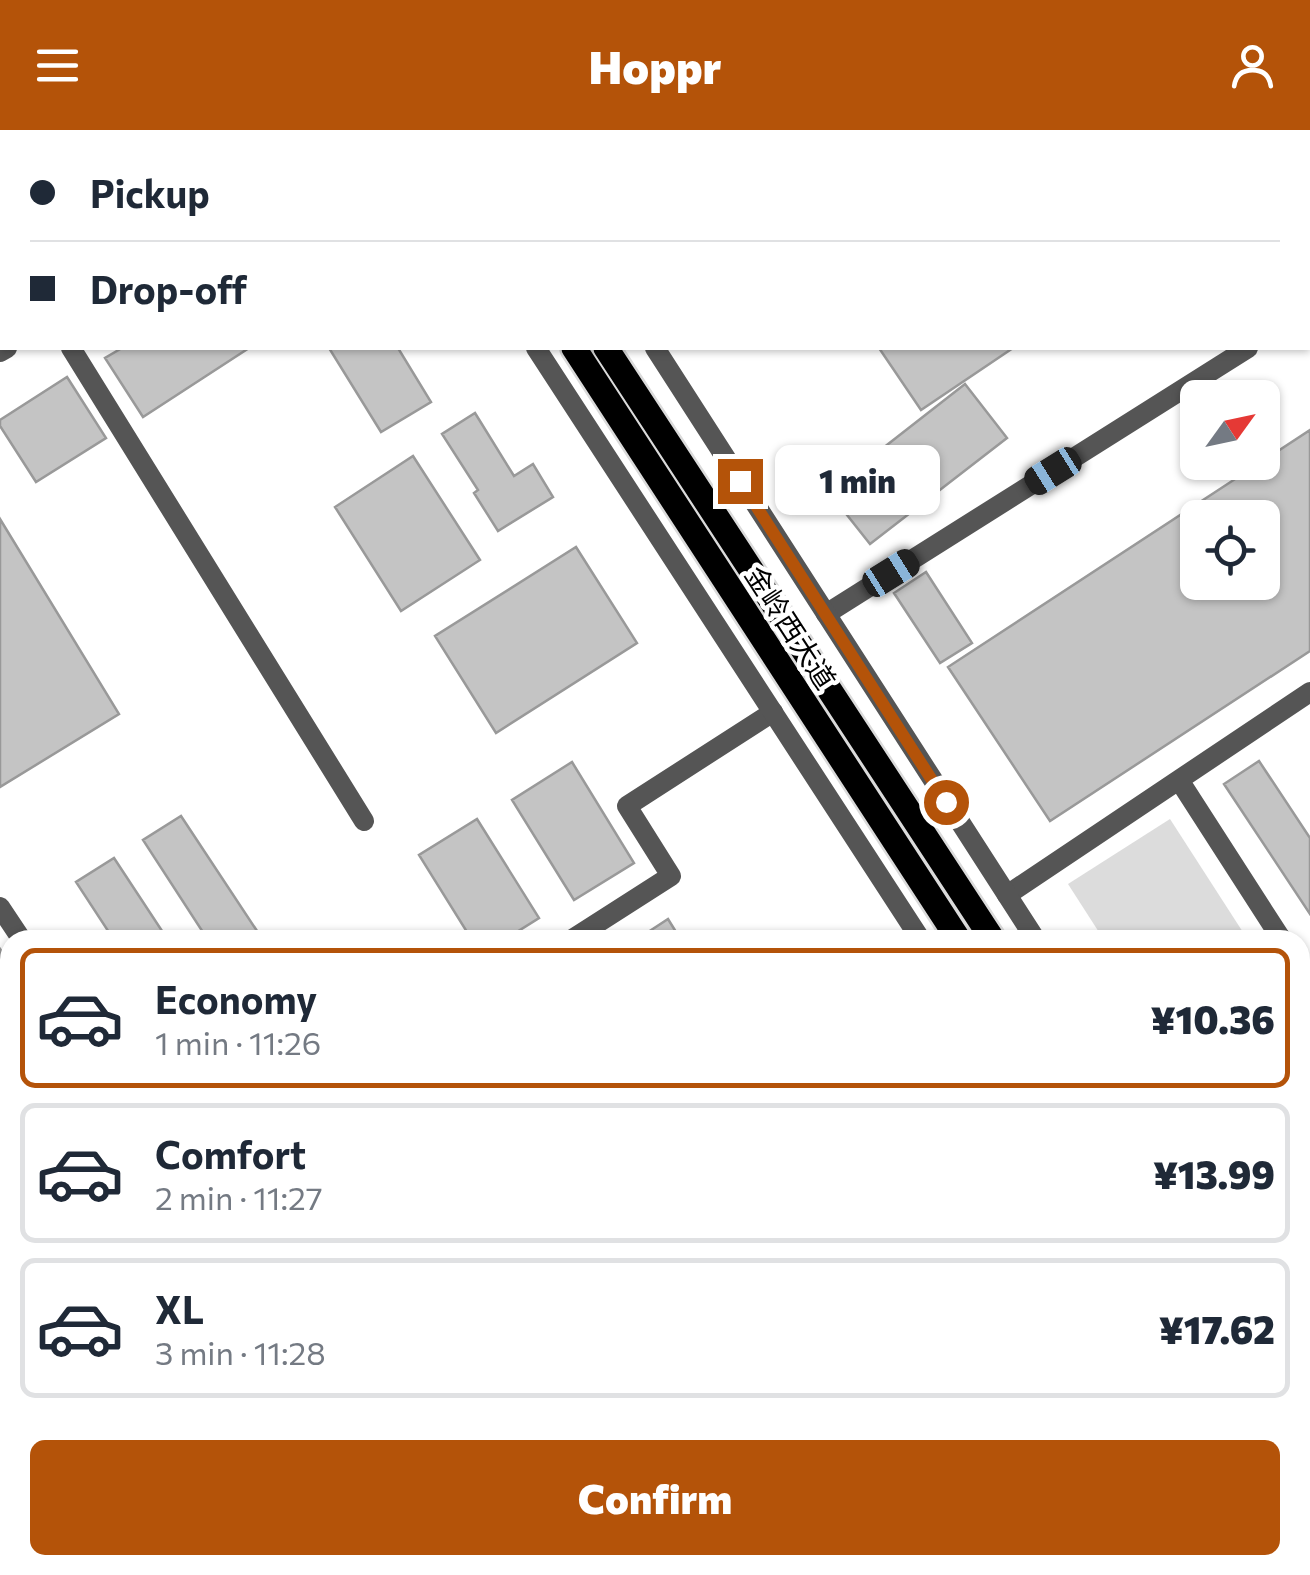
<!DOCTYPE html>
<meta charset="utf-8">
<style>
:root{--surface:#fff;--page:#f2f2f3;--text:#1f2937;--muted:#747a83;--line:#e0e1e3;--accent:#b45309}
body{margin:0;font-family:Commissioner,"Noto Sans SC",sans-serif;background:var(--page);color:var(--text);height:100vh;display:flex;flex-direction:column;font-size:38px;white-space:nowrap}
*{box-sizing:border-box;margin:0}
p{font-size:32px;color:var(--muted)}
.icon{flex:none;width:55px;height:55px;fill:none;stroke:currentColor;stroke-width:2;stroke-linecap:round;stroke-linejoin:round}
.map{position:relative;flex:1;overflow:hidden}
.details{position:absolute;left:0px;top:800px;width:1310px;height:645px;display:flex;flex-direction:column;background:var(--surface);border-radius:30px 30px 0 0;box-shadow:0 2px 8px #0004}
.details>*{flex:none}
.hud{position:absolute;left:0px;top:0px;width:1310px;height:220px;box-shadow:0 2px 8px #0004;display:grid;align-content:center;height:220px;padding:0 30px;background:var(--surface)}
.needle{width:65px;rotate:57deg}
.controls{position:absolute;left:1180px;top:250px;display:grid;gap:20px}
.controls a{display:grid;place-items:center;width:100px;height:100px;border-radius:15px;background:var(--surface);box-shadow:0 2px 8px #0004;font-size:50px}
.end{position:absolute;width:45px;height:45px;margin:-22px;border:12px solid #b45309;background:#fff;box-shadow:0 0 0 5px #fff}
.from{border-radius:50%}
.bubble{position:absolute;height:70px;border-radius:15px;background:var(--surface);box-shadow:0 2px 8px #0004;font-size:32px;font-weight:800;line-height:70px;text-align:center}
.car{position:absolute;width:30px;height:60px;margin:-30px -15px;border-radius:12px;box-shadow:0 0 8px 2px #0007;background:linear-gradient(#222 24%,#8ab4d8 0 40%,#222 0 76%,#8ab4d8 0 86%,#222 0)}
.hud b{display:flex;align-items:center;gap:35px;height:95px;font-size:38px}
.hud b+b{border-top:2px solid var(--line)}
.hud i{width:25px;height:25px;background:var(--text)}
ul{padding:18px 0 0;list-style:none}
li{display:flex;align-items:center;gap:30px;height:140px;margin:0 20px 15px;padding:0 10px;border:5px solid var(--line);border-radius:15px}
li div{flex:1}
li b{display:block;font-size:38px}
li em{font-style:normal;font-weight:800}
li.selected{border-color:var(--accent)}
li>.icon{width:90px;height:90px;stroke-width:1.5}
.button{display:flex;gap:20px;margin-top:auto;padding:20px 30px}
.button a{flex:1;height:115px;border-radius:15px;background:var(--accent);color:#fff;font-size:40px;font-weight:800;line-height:115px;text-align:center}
header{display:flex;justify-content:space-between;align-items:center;height:130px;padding:0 30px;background:var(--accent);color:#fff;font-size:45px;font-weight:800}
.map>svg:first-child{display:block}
.green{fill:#dcdcdc}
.building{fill:#c4c4c4;stroke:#999;stroke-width:2.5;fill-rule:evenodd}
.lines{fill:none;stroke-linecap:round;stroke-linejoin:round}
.primary-casing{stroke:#dbdbdb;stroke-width:30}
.minor{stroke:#555;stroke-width:20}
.tertiary{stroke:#555;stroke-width:20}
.primary{stroke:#000;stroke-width:25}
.route{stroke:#b45309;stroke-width:12}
.labels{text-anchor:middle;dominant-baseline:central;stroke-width:9;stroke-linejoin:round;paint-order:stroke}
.street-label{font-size:28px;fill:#000;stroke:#fff}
</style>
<header><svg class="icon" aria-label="menu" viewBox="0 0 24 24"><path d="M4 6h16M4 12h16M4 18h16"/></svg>Hoppr<svg class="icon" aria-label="person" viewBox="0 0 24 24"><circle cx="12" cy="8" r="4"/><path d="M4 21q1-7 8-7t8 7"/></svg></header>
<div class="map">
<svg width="1310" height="1445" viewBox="0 0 1310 1445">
<rect width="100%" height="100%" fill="#fff"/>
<path class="green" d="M1170 689 1248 810H1104L1068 754Z"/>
<path class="building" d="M0 0 53 2H2L0 164Z
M149 0H239L145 2Z
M838 0H947L949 2H840Z
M952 0H1166L1162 2Z
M1246 0H1310V26L1308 28V2Z
M122 218H249L143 287 105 228Z
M329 218H398L431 272 381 302Z
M879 218H1013L921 280Z
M67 247 106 308 36 352 0 296V290Z
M965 254 1007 308 870 414 828 361Z
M475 283 514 346 533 334 553 367 498 401 474 363 478 360 442 304Z
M1310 300V521L1050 691 948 537ZM1198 388H1262V452H1198Z
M413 326 480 430 401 481 335 377Z
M0 389 119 584 0 657Z
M576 417 637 513 496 603 435 506Z
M926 442 972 513 940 533 894 463Z
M1259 631 1310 708V784L1224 654Z
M572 632 634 733 574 770 512 670Z
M181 686 263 810H208L143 710Z
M477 689 539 788 504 810H472L419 725Z
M114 728 168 810H114L76 752Z
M668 789 681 810H636Z
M0 819 10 835V1186L0 1170Z
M0 1273 10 1288V1435H229L213 1445H0Z
M499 1435H728L734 1445H506Z
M974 1435H1033L1040 1445H958Z
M1143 1435H1221L1206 1445H1149Z
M1221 1435H1238L1244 1445H1206Z"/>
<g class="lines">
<defs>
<path id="primary" d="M425 0 427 2
M464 0 466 2
M574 218 959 810
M606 218 993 810
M1300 1281 1310 1296
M1300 1336 1310 1351"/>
</defs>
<use href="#primary" class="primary-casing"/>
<path class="minor" d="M1308 180 1310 178
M71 218 364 691
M826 484 1248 218
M1179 650 1282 810
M1007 765 1310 562
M0 777 22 810
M571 810 671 746 627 676 773 582
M1310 1000 1300 1007 1310 1021
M1300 1423 1310 1417
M769 1435 775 1445
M1108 1435 1114 1445
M263 1445 279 1435
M857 1445 873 1435
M1265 1445 1281 1435"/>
<path class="tertiary" d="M383 0 385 2
M404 0 405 2
M504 0 508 2
M326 2 328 0
M536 218 921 810
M655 218 1036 810
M0 222 7 218
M1300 1222 1310 1237
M1300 1393 1310 1409"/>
<use href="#primary" class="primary"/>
</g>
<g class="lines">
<path class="route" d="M740 351 946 672"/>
</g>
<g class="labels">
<g class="street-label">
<text transform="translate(791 497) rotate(57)">金岭西大道</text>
</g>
</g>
</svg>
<div class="controls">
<a><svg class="needle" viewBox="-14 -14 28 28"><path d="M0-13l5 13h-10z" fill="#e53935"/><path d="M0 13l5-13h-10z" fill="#747a83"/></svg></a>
<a><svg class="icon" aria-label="locate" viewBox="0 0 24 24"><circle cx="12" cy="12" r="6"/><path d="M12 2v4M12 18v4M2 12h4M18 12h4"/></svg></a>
</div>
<i class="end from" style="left:946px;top:672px"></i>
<i class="end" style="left:740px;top:351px"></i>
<div class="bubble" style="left:775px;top:315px;width:165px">1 min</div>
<i class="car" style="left:1053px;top:341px;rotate:238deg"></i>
<i class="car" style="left:891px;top:443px;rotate:58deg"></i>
<div class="hud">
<b><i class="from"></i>Pickup</b>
<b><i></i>Drop-off</b>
</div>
<section class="details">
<ul>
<li class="selected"><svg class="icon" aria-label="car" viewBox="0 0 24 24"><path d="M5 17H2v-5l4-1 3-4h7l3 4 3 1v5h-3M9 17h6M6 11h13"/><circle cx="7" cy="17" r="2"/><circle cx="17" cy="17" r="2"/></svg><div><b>Economy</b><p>1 min · 11:26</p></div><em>¥10.36</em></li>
<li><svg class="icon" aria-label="car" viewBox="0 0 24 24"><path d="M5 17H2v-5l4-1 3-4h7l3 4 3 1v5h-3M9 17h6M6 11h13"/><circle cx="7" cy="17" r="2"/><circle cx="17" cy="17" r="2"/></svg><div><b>Comfort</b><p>2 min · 11:27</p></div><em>¥13.99</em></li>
<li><svg class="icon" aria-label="car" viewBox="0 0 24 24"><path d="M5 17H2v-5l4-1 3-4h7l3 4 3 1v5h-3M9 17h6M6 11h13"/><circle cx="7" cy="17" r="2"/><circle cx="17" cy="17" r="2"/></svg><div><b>XL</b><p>3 min · 11:28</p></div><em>¥17.62</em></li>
</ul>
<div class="button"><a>Confirm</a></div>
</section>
</div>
